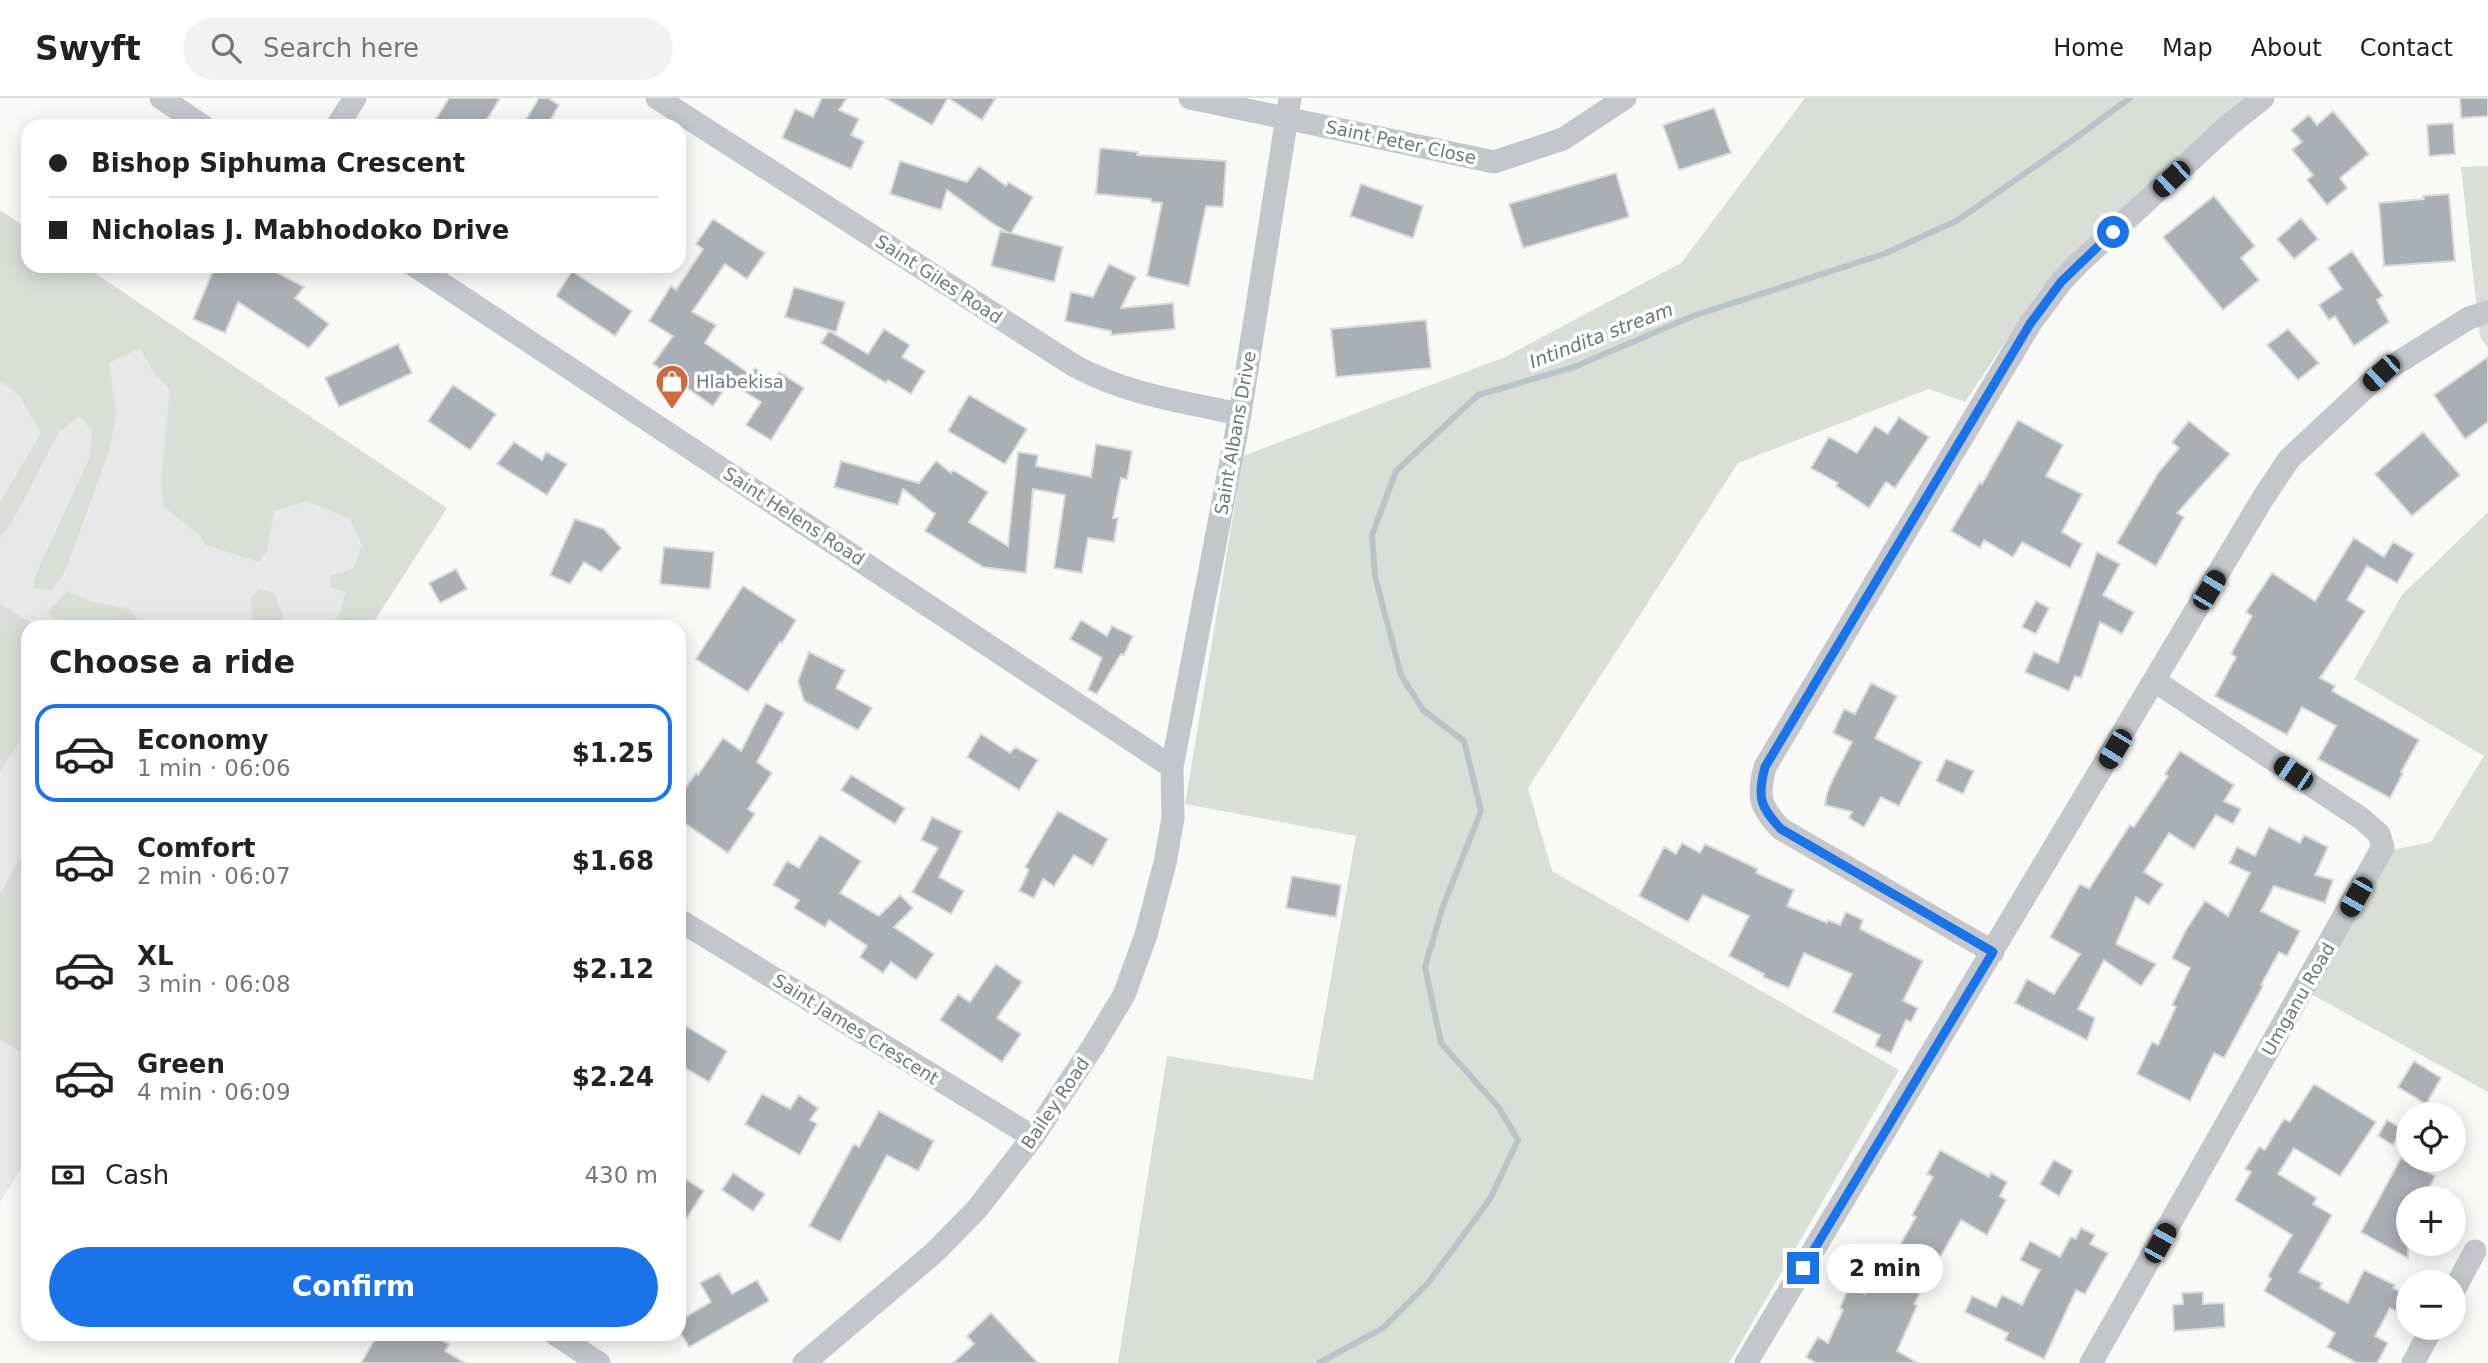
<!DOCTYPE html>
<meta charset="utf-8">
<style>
:root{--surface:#fff;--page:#f2f2f2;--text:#222;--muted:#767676;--line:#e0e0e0;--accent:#1a73e8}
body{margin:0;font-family:"DejaVu Sans",sans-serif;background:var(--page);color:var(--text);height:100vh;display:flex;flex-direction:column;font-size:26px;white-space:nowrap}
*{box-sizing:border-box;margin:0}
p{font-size:23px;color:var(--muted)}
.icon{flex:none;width:38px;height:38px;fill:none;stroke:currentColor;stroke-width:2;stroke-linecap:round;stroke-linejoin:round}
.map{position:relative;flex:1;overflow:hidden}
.panel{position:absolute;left:21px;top:522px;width:665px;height:721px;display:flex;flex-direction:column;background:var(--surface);border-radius:21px;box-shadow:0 4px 18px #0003}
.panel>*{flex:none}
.guide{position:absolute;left:21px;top:21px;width:665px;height:154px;border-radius:21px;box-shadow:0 4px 18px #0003;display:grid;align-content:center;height:154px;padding:0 28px;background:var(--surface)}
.tools{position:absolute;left:2396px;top:1004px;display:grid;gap:14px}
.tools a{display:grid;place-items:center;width:70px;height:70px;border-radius:50%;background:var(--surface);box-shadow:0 4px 18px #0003;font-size:35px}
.end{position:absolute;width:32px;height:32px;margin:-16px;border:9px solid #1a73e8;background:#fff;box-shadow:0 0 0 4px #fff}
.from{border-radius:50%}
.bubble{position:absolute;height:49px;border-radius:24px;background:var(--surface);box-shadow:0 4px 18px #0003;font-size:23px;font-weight:700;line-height:49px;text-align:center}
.car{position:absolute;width:21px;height:42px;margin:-21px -10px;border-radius:9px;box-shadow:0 0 5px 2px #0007;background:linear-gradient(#222 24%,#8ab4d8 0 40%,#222 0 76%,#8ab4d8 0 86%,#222 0)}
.guide b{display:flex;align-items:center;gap:24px;height:66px;font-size:26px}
.guide b+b{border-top:2px solid var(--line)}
.guide i{width:18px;height:18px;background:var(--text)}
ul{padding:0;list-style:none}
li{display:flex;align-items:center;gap:21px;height:98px;margin:0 14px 10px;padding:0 14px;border:4px solid transparent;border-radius:21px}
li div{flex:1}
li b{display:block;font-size:26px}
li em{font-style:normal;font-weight:700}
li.current{border-color:var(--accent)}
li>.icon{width:63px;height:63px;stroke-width:1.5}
h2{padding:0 28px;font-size:32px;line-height:84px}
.pay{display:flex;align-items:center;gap:18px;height:77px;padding:0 28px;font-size:26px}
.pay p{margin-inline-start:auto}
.action{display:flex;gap:14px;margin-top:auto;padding:14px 28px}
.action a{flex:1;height:80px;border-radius:42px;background:var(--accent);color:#fff;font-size:28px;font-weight:700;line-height:80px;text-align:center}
header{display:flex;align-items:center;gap:42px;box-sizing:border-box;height:98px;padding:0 35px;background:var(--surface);border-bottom:2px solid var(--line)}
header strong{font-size:33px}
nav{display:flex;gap:38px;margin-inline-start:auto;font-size:24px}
.search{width:490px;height:63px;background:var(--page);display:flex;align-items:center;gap:18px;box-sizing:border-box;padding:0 24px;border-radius:38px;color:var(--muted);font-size:26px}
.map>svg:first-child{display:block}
.built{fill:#e7e8e7}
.green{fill:#d9ded7}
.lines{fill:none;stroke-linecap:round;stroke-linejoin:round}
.stream{stroke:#bac3c7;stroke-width:6}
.building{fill:#a9afb5;stroke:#dbdbd9;stroke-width:2}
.minor{stroke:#c3c6ca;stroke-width:23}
.route{stroke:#1a73e8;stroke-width:9}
.labels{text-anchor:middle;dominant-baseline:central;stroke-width:7;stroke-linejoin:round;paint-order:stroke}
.street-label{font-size:18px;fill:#6c7885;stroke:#fff}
.poi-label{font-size:18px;fill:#6c7885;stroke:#fff;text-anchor:start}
.water-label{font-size:19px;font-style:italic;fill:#67787f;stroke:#fff}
</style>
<header>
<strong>Swyft</strong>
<div class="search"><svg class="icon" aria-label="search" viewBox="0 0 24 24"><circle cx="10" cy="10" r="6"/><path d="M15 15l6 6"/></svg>Search here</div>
<nav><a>Home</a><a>Map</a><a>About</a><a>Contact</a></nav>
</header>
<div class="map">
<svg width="2488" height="1265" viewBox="0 0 2488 1265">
<rect width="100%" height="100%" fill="#f9f9f7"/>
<path class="built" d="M0 112 28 131V168H84L447 410 371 528H28V1060L0 1104Z"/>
<path class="green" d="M1805 0H2250L2126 107 2040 192 1965 304 1929 291 1738 365 1528 690 1552 773 1899 972 1729 1265H1118L1167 958 1313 982 1356 738 1185 706 1243 358 1505 259 1681 165Z
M2488 68V250L2480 239 2461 69Z
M0 112 28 131V168H84L447 410 371 528H331L340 515 346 494 331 489 330 478 353 471 362 448 350 421 307 403 274 413 267 453 259 464 206 447 199 436 164 409 161 384 170 291 156 278 140 250 109 265 116 315 110 350 65 474 52 492 33 490 37 474 89 361 92 333 79 318 59 334 12 424 0 439V404L41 335 18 296 0 283Z
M2488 414V994L2311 896 2392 752 2431 744 2484 658 2354 581 2402 497Z
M259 491 274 495 282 514V528H248L252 519 250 501Z
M67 493 90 503 130 511 143 528H66L48 514Z
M0 506 36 528H28V630L0 674Z
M28 746V958L0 942V796Z"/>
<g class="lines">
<path class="stream" d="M1319 1265 1383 1230 1428 1185 1490 1101 1518 1042 1499 1010 1441 945 1425 869 1443 808 1481 713 1464 643 1423 612 1401 577 1375 478 1372 437 1396 373 1478 297 1574 269 1693 218 1884 156 1958 122 2063 49 2130 0"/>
</g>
<path class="building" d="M449 0H500L483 28H448L436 21Z
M539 0H548L559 7 547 28H522Z
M822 0H847L839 12 859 21 851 37 864 43 851 71 782 40 795 11 813 19Z
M885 0H996L982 22 948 0 932 27Z
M2460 0H2488V18L2461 20Z
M1714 10 1731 55 1679 72 1663 27Z
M2333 13 2369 56 2340 80 2347 90 2327 107 2307 82 2313 77 2292 52 2302 44 2291 32 2309 17 2317 27Z
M2453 25 2455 56 2429 58 2427 27Z
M1100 50 1138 54 1137 57 1226 63 1223 109 1206 108 1189 188 1147 178 1162 105 1151 104V101L1096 96Z
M900 63 967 84 979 68 1006 88 1008 84 1033 99 1011 135 1063 149 1054 184 991 168 1000 133 1009 135 992 125 947 92 941 112 890 96Z
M1616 75 1629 119 1523 150 1509 106Z
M1361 86 1423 108 1413 140 1350 118Z
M2449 96 2455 163 2384 168 2379 105 2424 101 2423 98Z
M2214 98 2255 148 2241 160 2259 182 2223 212 2163 139Z
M2301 120 2318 141 2294 161 2277 141Z
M713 121 765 155 747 181 725 166 692 214 716 227 705 245 750 276 755 270 774 282 779 274 804 290 771 342 746 327 761 304 729 284 713 308 653 266 673 238 649 223 671 188 676 192 703 151 696 146Z
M2352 153 2383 198 2377 202 2389 224 2354 248 2335 218 2329 222 2319 207 2342 191 2328 170Z
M1109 166 1136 179 1121 210 1173 205 1175 231 1111 237V233L1065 223 1071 194 1093 199Z
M215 168H265L304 189 295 200 329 226 309 250 238 204 225 235 193 221Z
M572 173 632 213 615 238 556 198Z
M794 189 845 204 836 234 785 219Z
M1426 222 1431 270 1336 279 1331 231Z
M884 231 910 247 902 259 925 273 911 296 888 282 886 285 821 245 829 233 868 256Z
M2288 231 2319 265 2298 282 2267 247Z
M398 246 412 275 339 309 325 280Z
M2488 259V324L2465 341 2434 297Z
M453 287 496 316 470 352 428 323Z
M969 297 1027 331 1005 366 948 333Z
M1899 319 1929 339 1895 390 1886 384 1869 410 1836 388 1838 385 1811 370 1829 339 1857 355 1875 328 1888 336Z
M2018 322 2063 347 2046 378 2082 396 2062 434 2082 446 2070 470 2022 444 2013 459 1984 442 1980 450 1951 433 1980 384 1982 386Z
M2189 323 2230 356 2177 415 2184 419 2156 468 2117 445 2158 375 2179 350 2172 344Z
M2423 334 2460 377 2412 418 2375 376Z
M514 344 542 362 546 354 567 366 547 397 497 366Z
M1096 346 1132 353 1127 381 1121 380 1113 420H1118L1114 444 1088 440 1082 475 1054 470 1065 397 1033 391 1026 475 983 469 925 433 935 416 903 391 898 407 834 389 841 363 919 385 936 363 951 375 953 372 988 394 969 424 1008 448 1018 354 1038 357 1036 368 1091 379Z
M575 421 604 431 621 450 601 474 584 464 570 486 550 477Z
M2354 440 2384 459 2393 444 2414 456 2397 485 2367 468 2347 502 2365 513 2320 580 2335 588 2332 593 2419 642 2401 674 2403 675 2390 700 2318 661 2336 628 2302 609 2287 637 2215 598 2236 559 2231 556 2252 518 2246 514 2272 475 2315 503Z
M664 449 714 454 710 491 660 486Z
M2097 454 2120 466 2103 497 2134 514 2122 536 2100 524 2081 580 2075 578 2069 593 2025 574 2034 554 2058 565Z
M456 471 467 491 440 505 429 485Z
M743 488 796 522 782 545 780 544 748 594 696 561Z
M2036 503 2049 510 2036 536 2022 529Z
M1081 522 1107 538 1112 528 1133 538 1124 557 1121 556 1097 596 1088 592 1102 560 1070 541Z
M809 554 845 572 836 590 872 610 858 632 804 603 798 583Z
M1871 585 1897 598 1875 640 1922 664 1899 708 1881 699 1864 729 1849 720 1852 714 1825 707 1827 695 1832 683 1852 644 1833 635 1844 611 1855 616Z
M766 605 784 615 757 664 772 675 748 711 755 716 728 755 679 721V699L696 675 698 677 723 640 741 653Z
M981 636 1010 655 1015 649 1038 662 1019 692 967 659Z
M2180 653 2234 687 2224 703 2241 711 2233 726 2216 717 2194 751 2169 735 2144 774 2163 786 2149 807 2136 799 2116 846 2156 866 2141 888 2104 862 2078 911 2095 920 2087 942 2015 905 2027 881 2054 896 2080 856 2050 839 2080 786 2089 791 2130 727 2134 729 2168 678 2165 676Z
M1946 661 1974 673 1963 696 1936 683Z
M851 677 905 710 895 726 841 692Z
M1058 713 1108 741 1093 768 1074 757 1054 788 1043 781 1034 800 1019 793 1029 772 1025 769Z
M932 719 962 733 939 779 964 793 951 816 912 794 938 750 921 742Z
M2269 729 2300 745 2304 737 2328 749 2315 777 2333 782 2325 805 2274 788 2261 813 2300 833 2287 858 2279 854 2261 887 2263 888 2224 960 2214 955 2190 1003 2137 976 2152 944 2158 947 2176 909 2172 907 2190 870 2172 860 2186 832 2205 803 2228 818 2250 775 2229 765 2237 749 2255 758Z
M820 737 861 763 840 795 879 818 900 797 913 810 894 829 934 856 916 882 891 864 883 875 860 859 867 848 829 822 825 829 794 810 799 802 773 787 787 763 799 770Z
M1682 745 1700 755 1705 746 1758 771 1756 775 1794 792 1787 808 1827 825 1828 822 1840 827 1846 814 1863 822 1860 831 1923 863 1903 903 1918 910 1911 924 1906 922 1891 955 1875 948 1880 937 1833 914 1852 876 1804 855 1789 890 1763 879 1764 876 1729 858 1749 818 1703 797 1688 824 1639 798 1664 749 1676 756Z
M1292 778 1341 787 1336 819 1286 810Z
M996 866 1022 884 997 920 1021 936 1002 964 940 922 958 896 970 904Z
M679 924 727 953 709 984 679 966Z
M2414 963 2441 980 2426 1006 2398 989Z
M2314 986 2376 1024 2340 1078 2294 1050 2278 1076 2317 1100 2313 1106 2332 1117 2299 1174 2322 1185 2320 1190 2348 1205 2364 1172 2395 1187 2393 1190 2408 1198V1219L2390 1210 2375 1238 2388 1245 2377 1265H2357L2327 1249 2335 1235 2264 1193 2271 1181 2268 1178 2292 1137 2235 1102 2251 1074 2245 1071 2259 1049 2265 1052 2284 1021 2290 1024Z
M762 996 790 1011 799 997 818 1010 810 1022 817 1026 800 1057 745 1026Z
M879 1013 934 1043 918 1073 887 1057 840 1144 809 1128 854 1046 859 1049Z
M2387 1022 2402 1031 2393 1047 2378 1038Z
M1940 1052 1989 1079 1991 1075 2007 1084 2000 1098 2006 1102 1987 1137 1961 1122 1914 1206 1917 1208 1897 1253 1918 1265H1816L1806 1259 1818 1239 1828 1245 1843 1212 1840 1210 1849 1189 1865 1196 1890 1151 1896 1154 1916 1119 1912 1117 1933 1079 1927 1076Z
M2401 1060 2435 1078 2424 1101H2408V1160L2361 1134Z
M2054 1062 2073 1073 2059 1098 2040 1086Z
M733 1075 765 1096 753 1113 722 1092Z
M679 1077 704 1093 679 1132Z
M2081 1130 2095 1137 2090 1146 2108 1155 2085 1196 2076 1192 2044 1261 2005 1242 2008 1235 1965 1214 1972 1198 1996 1209 2002 1197 2022 1207 2040 1172 2020 1162 2030 1143 2060 1159 2071 1139 2076 1141Z
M719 1175 732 1196 757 1182 769 1203 689 1249 679 1232V1223L711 1204 700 1185Z
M2203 1194V1206L2224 1205 2225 1229 2174 1233 2173 1207 2183 1206 2182 1195Z
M991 1215 1038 1265H953L974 1246 967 1238Z
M378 1236H430L449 1246 445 1253 465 1265H361Z"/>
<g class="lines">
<path class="minor" d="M161 0 203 28
M657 0 1073 267C1125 296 1183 304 1240 316
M1190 0 1494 64 1563 41 1625 0
M337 28 355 0
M415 168 1172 669
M679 822 1033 1039
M1993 854 1781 731C1760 709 1757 699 1765 669L2030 226 2061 184 2078 166 2228 28 2263 0
M2454 1192 2475 1153
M555 1236 599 1265
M804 1265 935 1154 977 1111 1033 1039 1092 950 1124 897 1146 837 1165 765 1173 720 1172 669 1240 316 1290 0
M1746 1265 2263 400 2289 361 2381 275 2469 220 2488 214
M2091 1265 2383 749 2379 736 2362 721 2155 583
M2413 1265 2432 1230"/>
</g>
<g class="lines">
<path class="route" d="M1803 1170 1993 854 1781 731C1760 709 1757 699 1765 669L2030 226 2061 184 2113 134"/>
</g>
<defs>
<symbol id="shop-pin" viewBox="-11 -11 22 30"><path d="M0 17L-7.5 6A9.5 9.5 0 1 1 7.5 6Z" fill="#d16840" stroke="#fff"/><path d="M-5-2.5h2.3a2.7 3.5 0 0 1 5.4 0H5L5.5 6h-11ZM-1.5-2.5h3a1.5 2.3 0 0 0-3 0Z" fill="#fff"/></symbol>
</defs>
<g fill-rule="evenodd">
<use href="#shop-pin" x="653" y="264" width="38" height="52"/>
</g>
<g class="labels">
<g class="street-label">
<text transform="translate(1401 44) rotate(12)">Saint Peter Close</text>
<text transform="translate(939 181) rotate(33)">Saint Giles Road</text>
<text transform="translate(1235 335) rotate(-80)">Saint Albans Drive</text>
<text transform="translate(794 418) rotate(33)">Saint Helens Road</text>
<text transform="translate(2298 901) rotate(-60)">Umganu Road</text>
<text transform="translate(856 931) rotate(32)">Saint James Crescent</text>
<text transform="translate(1055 1005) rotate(-56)">Bailey Road</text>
</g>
<g class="poi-label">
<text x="696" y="283">Hlabekisa</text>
</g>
<g class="water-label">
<text transform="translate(1601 237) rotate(-21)">Intindita stream</text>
</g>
</g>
</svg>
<div class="tools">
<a><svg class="icon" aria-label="locate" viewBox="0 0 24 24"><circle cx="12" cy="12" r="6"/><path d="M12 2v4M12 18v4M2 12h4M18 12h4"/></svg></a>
<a>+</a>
<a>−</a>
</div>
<i class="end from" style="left:2113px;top:134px"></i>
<i class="end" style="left:1803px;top:1170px"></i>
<div class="bubble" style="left:1827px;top:1146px;width:116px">2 min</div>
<i class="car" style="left:2171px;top:81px;rotate:227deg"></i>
<i class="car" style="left:2381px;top:275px;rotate:227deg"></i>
<i class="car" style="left:2209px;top:492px;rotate:31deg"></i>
<i class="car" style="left:2115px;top:651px;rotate:211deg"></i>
<i class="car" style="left:2293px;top:675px;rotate:304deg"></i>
<i class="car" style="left:2356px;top:799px;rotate:210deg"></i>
<i class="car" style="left:2160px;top:1145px;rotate:29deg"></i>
<div class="guide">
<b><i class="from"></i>Bishop Siphuma Crescent</b>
<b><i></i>Nicholas J. Mabhodoko Drive</b>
</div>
<section class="panel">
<h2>Choose a ride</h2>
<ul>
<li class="current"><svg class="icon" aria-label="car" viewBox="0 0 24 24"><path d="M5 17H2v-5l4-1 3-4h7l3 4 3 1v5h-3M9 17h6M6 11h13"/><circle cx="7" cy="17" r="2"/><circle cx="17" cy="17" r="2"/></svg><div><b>Economy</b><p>1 min · 06:06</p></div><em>$1.25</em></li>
<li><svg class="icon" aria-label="car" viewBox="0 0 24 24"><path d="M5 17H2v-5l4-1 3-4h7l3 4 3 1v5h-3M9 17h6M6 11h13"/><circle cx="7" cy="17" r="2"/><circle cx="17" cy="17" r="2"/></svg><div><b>Comfort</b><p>2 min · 06:07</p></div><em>$1.68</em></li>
<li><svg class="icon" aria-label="car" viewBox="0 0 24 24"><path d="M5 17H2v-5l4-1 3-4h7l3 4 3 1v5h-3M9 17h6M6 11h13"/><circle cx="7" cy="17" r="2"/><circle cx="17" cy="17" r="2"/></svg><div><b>XL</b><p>3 min · 06:08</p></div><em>$2.12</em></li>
<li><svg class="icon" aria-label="car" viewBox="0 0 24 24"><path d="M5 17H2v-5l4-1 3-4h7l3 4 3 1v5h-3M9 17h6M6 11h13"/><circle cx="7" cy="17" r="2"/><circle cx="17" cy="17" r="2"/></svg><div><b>Green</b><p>4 min · 06:09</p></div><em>$2.24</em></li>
</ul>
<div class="pay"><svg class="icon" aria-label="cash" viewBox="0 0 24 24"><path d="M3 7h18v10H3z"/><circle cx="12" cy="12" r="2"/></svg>Cash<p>430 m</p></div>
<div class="action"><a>Confirm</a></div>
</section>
</div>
